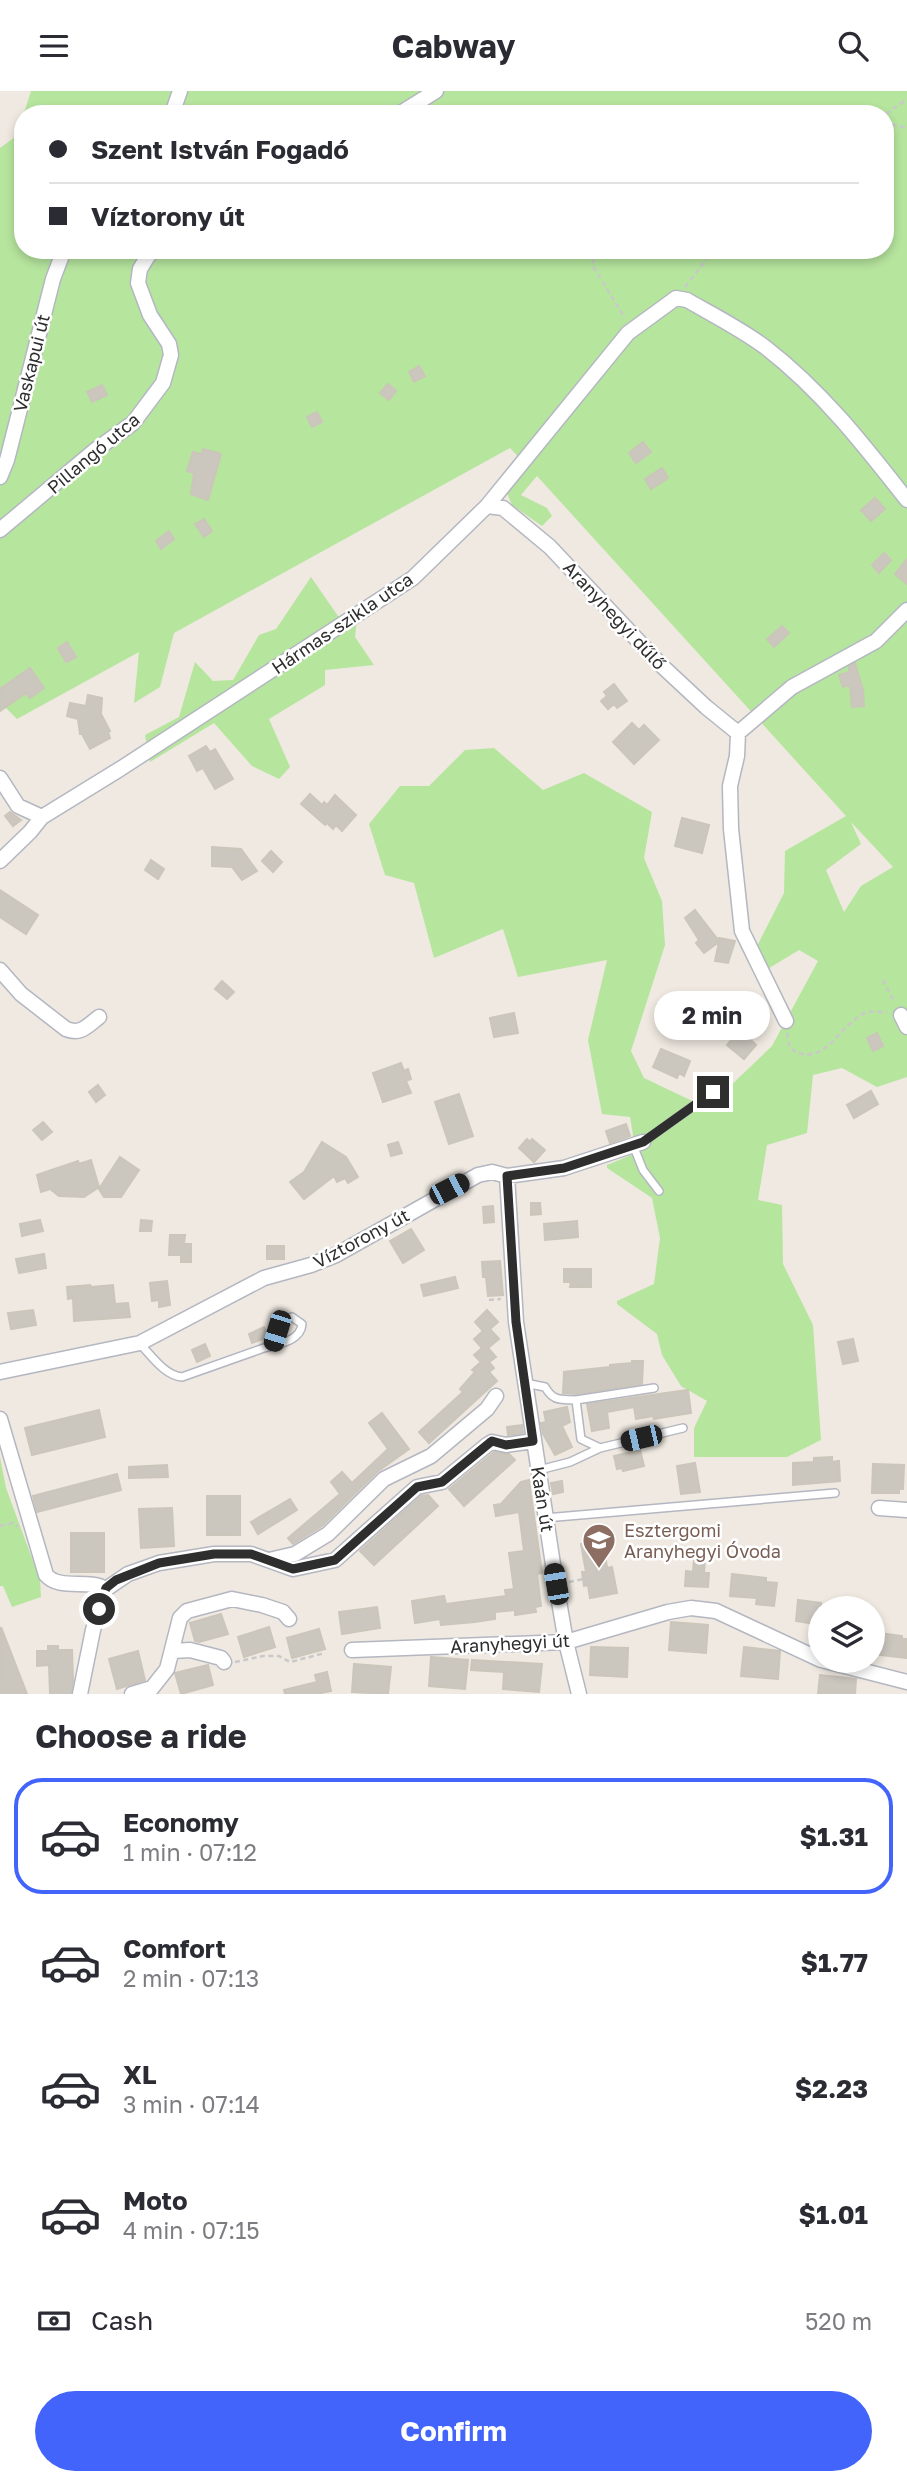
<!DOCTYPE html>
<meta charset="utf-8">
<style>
:root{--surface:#fff;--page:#f2f2f3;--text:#2b2b33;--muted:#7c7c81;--line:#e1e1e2;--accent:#4264fb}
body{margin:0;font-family:"Golos Text",sans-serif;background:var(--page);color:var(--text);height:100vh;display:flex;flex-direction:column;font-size:26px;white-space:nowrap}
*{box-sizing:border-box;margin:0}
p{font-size:23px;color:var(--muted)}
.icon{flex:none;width:38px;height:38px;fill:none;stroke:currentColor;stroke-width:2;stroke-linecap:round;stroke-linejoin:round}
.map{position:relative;height:1603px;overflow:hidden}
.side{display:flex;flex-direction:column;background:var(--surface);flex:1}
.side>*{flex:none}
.top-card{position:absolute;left:14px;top:14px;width:880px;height:154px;border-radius:28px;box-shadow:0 4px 10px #0003;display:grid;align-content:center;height:154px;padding:0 35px;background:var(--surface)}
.controls{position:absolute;left:808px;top:1505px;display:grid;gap:14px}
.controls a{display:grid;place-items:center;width:77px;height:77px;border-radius:50%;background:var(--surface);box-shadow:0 4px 10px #0003;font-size:35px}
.end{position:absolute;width:32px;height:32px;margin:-16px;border:9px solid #2e2e2e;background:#fff;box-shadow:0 0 0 4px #fff}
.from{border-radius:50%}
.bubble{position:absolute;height:49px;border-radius:24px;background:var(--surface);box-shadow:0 4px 10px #0003;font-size:23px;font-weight:700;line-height:49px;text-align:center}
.car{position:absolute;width:21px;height:42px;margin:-21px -10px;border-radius:9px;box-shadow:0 0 5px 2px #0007;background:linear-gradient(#222 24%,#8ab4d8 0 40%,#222 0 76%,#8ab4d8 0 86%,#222 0)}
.top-card b{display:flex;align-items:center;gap:24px;height:66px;font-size:26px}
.top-card b+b{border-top:2px solid var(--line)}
.top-card i{width:18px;height:18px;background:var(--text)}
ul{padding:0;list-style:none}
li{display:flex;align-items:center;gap:21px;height:116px;margin:0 14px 10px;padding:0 21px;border:4px solid transparent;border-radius:28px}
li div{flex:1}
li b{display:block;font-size:26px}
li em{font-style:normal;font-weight:700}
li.active{border-color:var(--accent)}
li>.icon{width:63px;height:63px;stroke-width:1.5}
h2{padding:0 35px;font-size:32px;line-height:84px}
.pay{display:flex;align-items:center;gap:18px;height:77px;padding:0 35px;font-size:26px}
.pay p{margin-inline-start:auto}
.action{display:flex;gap:14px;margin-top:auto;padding:14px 35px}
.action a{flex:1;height:80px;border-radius:42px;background:var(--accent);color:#fff;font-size:28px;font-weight:700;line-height:80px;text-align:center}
header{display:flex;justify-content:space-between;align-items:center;height:91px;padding:0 35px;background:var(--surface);font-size:32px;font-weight:700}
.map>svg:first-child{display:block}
.green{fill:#b6e59e;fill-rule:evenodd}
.building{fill:#cbc7bf;stroke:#cbc5ba;stroke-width:2}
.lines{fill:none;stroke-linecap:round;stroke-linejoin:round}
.lane-casing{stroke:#b4b7c1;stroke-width:10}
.street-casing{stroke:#b4b7c1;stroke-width:17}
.path{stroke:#c9c9c9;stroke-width:2.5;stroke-dasharray:5 3.5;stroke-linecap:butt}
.lane{stroke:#fff;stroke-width:7}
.street{stroke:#fff;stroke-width:14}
.path-bridge{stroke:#c9c9c9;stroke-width:2.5;stroke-dasharray:5 3.5;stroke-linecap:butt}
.route{stroke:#2e2e2e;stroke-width:9}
.labels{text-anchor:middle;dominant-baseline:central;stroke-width:5;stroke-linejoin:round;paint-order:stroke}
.street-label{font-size:18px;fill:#2e2e2e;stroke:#fff}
.education-label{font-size:18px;fill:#785e54;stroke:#fff;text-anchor:start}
</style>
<header><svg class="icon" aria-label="menu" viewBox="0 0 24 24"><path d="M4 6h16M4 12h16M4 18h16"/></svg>Cabway<svg class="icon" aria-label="search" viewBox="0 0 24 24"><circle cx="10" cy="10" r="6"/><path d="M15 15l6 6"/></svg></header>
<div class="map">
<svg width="907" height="1603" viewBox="0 0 907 1603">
<rect width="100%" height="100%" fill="#efe9e1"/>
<path class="green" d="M31 0H907V986L877 996 842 977 813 984 807 1042 767 1054 758 1109 782 1114 783 1173 813 1234 821 1349 787 1366H694V1337L707 1310 681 1295 662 1264 657 1243 617 1213V1210L654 1193 660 1147 652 1107 607 1077V1074L636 1062 630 1026 602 1023 588 949 607 869 518 886 503 838 434 867 414 792 385 784 369 733 400 695H429L465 659 494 657 543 699 584 682 652 721 644 767 662 810 665 854 631 960 644 987 707 1017 772 955 818 870 799 859 766 879 755 859 784 802 785 760 846 725 537 385 521 404 547 417 552 425 542 435 512 414 506 400 527 375 510 357 174 542 160 596 134 612 139 561 17 628 0 611V57L23 40V159H886V23H28L24 22ZM851 731 893 776 861 795 844 821 826 779 861 753Z
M311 486 338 525 357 529 355 546 374 574 325 579V594L269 628 290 676 279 688 252 675 214 632 150 671 145 644 179 626 195 571 213 590 233 589 259 544 276 538Z
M0 1366 6 1397 40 1489 41 1506 12 1516 3 1495H0Z"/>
<path class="building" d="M419 275 425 285 414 291 409 281Z
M388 293 396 300 389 309 380 302Z
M102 294 107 304 92 311 87 301Z
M317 321 322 331 312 336 307 326Z
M643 351 651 361 636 372 629 362Z
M203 358 221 363 208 409 191 403 194 382 187 380 193 361 202 363Z
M662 377 668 387 651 398 645 388Z
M875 407 885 418 871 430 861 419Z
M204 428 212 440 204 446 195 433Z
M169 440 174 448 161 458 156 450Z
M884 462 891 469 879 482 872 474Z
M907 468V493L895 483Z
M782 535 789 542 774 556 767 548Z
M67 551 76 566 66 571 58 557Z
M855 572 863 599 864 615 852 616 850 594 843 596 839 584 849 581V576Z
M30 577 44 597 30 607 26 602 0 620V598Z
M614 593 627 610 617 617 614 613 608 618 601 610 607 605 604 601Z
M88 604 102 607 101 623 110 640 108 641 110 647 90 658 82 643H80L78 628 67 625 70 612 86 615Z
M632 632 639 639 644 634 659 649 634 673 613 651Z
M206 655 210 661 215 658 233 688 215 698 203 677 197 680 189 665Z
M310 703 322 714 324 711 327 714 335 704 356 724 342 740 336 734 333 738 327 732 325 734 301 713Z
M10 721 21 729 13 735 5 725Z
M682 727 709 734 702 762 675 755Z
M212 756 241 758 257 780 242 789 232 776 212 775Z
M271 760 282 771 273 781 262 770Z
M151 769 164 778 158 788 145 779Z
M0 799 38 824 26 843 0 826Z
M695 819 719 850V847L735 850 728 872 715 870 719 851 704 862 696 852 699 849 685 827Z
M222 890 234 901 227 908 215 898Z
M668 905 683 924 672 933 657 914Z
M514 922 518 942 494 946 490 927Z
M741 931 754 943 750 948 756 954 744 968 727 954 736 943 733 941Z
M877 942 883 955 873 960 867 947Z
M661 958 690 970 684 985 679 982 677 987 653 976Z
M401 972 404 980 408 978 411 988 406 990 411 1002 383 1011 373 982Z
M98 994 105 1004 96 1011 89 1001Z
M871 1000 878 1013 854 1027 847 1014Z
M459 1003 473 1045 449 1053 435 1011Z
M43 1031 52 1041 42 1049 33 1039Z
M626 1033 630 1045 610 1052 606 1040Z
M527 1048 530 1051 532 1048 545 1059 534 1071 519 1057Z
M322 1051 346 1066 358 1086 348 1092 345 1087 337 1091 334 1085 304 1108 290 1091 304 1081Z
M398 1051 402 1062 391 1065 388 1054Z
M120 1066 139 1079 121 1106H104L99 1098Z
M91 1069 99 1096 84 1106 59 1105 50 1098 41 1101 37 1084 78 1070 79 1073Z
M531 1112H540L541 1123 531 1124Z
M493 1115 494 1131 484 1132 483 1116Z
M40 1129 43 1140 22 1145 20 1133Z
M141 1129 152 1130 151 1140H140Z
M577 1130 578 1146 545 1149 544 1133Z
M411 1138 424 1159 403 1172 390 1150Z
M170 1144H185L184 1153H191V1171H181V1164H169Z
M267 1155H284V1168H267Z
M44 1163 46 1177 19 1182 16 1168Z
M500 1170 503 1204 488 1205 486 1186H483L482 1171Z
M564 1178H591V1196H570L571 1191H564Z
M455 1186 458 1197 424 1205 421 1194Z
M167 1190 170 1214 159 1216V1209L152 1210 150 1192Z
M90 1194 91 1196 113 1194 115 1213 128 1212 130 1226 74 1230 73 1207 68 1208 67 1196Z
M33 1219 36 1234 11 1238 8 1222Z
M487 1219 498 1231 490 1238 499 1248 488 1257 496 1266 489 1271 494 1277 489 1281 497 1290 429 1352 419 1341 463 1301 460 1298 475 1281 472 1279 481 1271 474 1264 482 1257 474 1248 483 1240 475 1231Z
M264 1236 268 1246 252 1252 249 1243Z
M853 1248 858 1270 843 1273 838 1251Z
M205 1253 210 1265 197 1271 192 1259Z
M632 1270H643L642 1293 578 1303 563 1302 564 1281 610 1276V1274L632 1272Z
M688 1299 691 1322 654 1328 653 1325 636 1328 634 1316 607 1321 609 1337 592 1340 587 1313Z
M567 1316 570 1331 562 1335 572 1356 555 1364 543 1343 541 1332 546 1331 544 1321Z
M99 1319 105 1346 32 1364 25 1337Z
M382 1322 409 1358 377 1381 322 1435 293 1453 288 1447 340 1403 331 1391 342 1381 352 1392 388 1358 369 1332Z
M522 1334 523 1342 508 1344 507 1336Z
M640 1359 644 1375 623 1380 622 1377 617 1378 614 1365Z
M494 1361 509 1363 515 1369 464 1415 449 1398Z
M832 1366V1371L839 1370 840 1390 793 1394V1372L814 1371V1367Z
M695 1372 700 1401 681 1403 677 1375Z
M873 1373 904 1374 903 1398H899V1402H872Z
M167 1374 168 1386 129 1387V1376Z
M117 1383 121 1399 37 1421 33 1405Z
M529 1389 542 1482 537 1483 541 1515 535 1516 536 1521 515 1524V1519L495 1521V1528L475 1531 441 1534 440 1528 415 1532 412 1510 444 1505 446 1513 506 1505 505 1499 514 1498 509 1462 524 1460 519 1421 496 1425 494 1414 501 1413 521 1391Z
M562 1390 563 1401 553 1403 551 1392Z
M428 1404 438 1415 374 1474 360 1460 421 1405Z
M207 1405H240V1444H207Z
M290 1408 297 1419 258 1443 251 1431Z
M172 1417 174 1455 141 1457 139 1418Z
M71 1442H104V1481H71Z
M603 1450 607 1477 612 1476 617 1502 590 1507 588 1494 584 1495 582 1481H586L581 1453Z
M694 1468H705L704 1482H709L708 1496 685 1495 686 1480 693 1481Z
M732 1483 766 1487V1491L777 1492 774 1515 756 1513 757 1507 730 1505Z
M798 1509 821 1512V1534L796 1530Z
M377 1516 380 1537 342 1543 339 1521Z
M221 1523 228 1543 199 1551 195 1550 190 1532Z
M671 1531 708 1534 706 1562 669 1559Z
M1 1536 27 1603H0Z
M269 1536 275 1556 244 1566 238 1546Z
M319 1538 325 1558 292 1567 287 1547Z
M873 1541 902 1545V1548H907V1567L873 1563Z
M48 1555H58V1559H72L73 1590 71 1603H50L49 1574 37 1575V1560H48Z
M591 1556 628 1557 627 1586 590 1584Z
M744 1556 780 1560 778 1588 741 1585Z
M138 1560 145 1589 117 1598 109 1568Z
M431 1566 468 1569 465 1598 429 1595Z
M472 1569 542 1573 539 1601 503 1598 504 1581 471 1579Z
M354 1573 391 1576 388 1603 352 1601Z
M208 1574 213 1594 181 1603 175 1582Z
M327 1581 331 1600 316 1603H285L284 1599 317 1591 315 1584Z
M820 1584 856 1588 855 1603H818Z"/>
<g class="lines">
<defs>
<path id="lane" d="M643 1051 713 1001
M633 1054 643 1079 659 1100
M140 1253C151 1264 165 1285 182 1286L264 1257C278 1253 301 1250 302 1233L292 1226 281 1230 273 1255
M525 1292 545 1296C554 1311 560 1308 576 1309
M600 1357 581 1348 576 1309 654 1297
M539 1379 570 1371 600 1357 683 1337
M545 1427 835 1402"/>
<path id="street" d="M172 23 180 0
M399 23 436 0
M0 386 7 369 53 188 64 159
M487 415 503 417 550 456 661 574 706 616 738 642
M0 439 94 360 133 332 163 292 171 264 169 253 150 224 138 192 140 178 148 165 154 159
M738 642 737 665 730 695 731 738 742 840 786 930
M738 642 792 596 876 550 907 519
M0 687 18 715 42 726
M0 770 30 741 42 726 120 678 413 487 487 415 628 242 676 207 687 209C713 224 741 238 765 256 821 299 864 354 907 409
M0 879 21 903 66 938C81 944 87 935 99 926
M901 924 907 936
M507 1085 516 1231 556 1493 566 1551 579 1603
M0 1281 140 1252 264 1187 311 1174 336 1164 478 1084 492 1081 507 1085 564 1077 643 1051
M0 1328 46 1484C60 1500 88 1487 106 1498
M879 1417 907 1419
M269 1469 295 1463 328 1443 384 1388 431 1365 487 1318 496 1305
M106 1498 128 1483 159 1472 214 1463H251L293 1478 335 1469 417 1396 442 1391 487 1354 492 1351 506 1354 533 1350
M352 1559 566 1551 668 1521 691 1517 716 1520 821 1569
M173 1560 190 1559 221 1567 224 1571
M825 1570 907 1591
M80 1603 93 1539 106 1498
M132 1603 152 1597 167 1578 180 1527 187 1520 232 1508 262 1514 283 1521 289 1528"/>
</defs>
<use href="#lane" class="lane-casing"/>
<use href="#street" class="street-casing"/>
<path class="path" d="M886 23 907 8
M886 27 894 34 907 37
M591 159 594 177 625 227
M685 196 706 169 710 159
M883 889 895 912
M787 942 790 957C823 981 840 932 865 922 872 919 880 921 887 922
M489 1209 501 1208
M0 1435 13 1432 18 1436
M569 1491 583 1488
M235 1571 263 1565H279L290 1571 325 1562"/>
<use href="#lane" class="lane"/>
<use href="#street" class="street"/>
<path class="path-bridge" d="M487 1348 492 1353
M466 1366 470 1370
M441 1386 445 1391
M412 1395 415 1399
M389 1416 393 1420
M368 1434 372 1439"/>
</g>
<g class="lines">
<path class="route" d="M99 1518 106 1497 116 1489 159 1472 214 1463H251L293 1478 335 1469 417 1396 442 1391 487 1354 492 1350 506 1354 533 1350 516 1231 507 1085 564 1077 643 1051 713 1001"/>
</g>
<defs>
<symbol id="school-pin" viewBox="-11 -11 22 30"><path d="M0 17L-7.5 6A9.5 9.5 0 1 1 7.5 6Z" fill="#8d6e63" stroke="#fff"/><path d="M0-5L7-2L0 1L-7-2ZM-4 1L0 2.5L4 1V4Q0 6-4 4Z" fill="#fff"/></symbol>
</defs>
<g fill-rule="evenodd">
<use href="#school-pin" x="580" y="1430" width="38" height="52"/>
</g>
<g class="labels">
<g class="street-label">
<text transform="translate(31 272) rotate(-76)">Vaskapui út</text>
<text transform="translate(93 362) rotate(-40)">Pillangó utca</text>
<text transform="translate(615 524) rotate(47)">Aranyhegyi dűlő</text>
<text transform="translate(342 532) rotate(-34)">Hármas-szikla utca</text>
<text transform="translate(361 1147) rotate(-28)">Víztorony út</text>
<text transform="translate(543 1408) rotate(81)">Kaán út</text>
<text transform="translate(510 1552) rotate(-3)">Aranyhegyi út</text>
</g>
<g class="education-label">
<text x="624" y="1439">Esztergomi<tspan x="624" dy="21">Aranyhegyi Óvoda</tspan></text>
</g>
</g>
</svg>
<div class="controls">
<a><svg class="icon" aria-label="layers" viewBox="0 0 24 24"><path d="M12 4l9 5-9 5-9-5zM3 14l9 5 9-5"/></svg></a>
</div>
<i class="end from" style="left:99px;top:1518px"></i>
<i class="end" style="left:713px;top:1001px"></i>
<div class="bubble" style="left:654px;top:900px;width:116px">2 min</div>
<i class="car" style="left:449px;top:1098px;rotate:63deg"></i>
<i class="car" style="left:277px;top:1240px;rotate:197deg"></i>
<i class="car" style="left:641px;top:1347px;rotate:257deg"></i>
<i class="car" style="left:556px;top:1493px;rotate:350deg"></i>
<div class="top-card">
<b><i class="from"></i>Szent István Fogadó</b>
<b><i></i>Víztorony út</b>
</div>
</div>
<section class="side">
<h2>Choose a ride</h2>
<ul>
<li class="active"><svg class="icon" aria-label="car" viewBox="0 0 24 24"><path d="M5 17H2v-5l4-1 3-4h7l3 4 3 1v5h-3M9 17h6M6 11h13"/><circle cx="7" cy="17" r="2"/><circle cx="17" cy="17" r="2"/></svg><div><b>Economy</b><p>1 min · 07:12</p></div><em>$1.31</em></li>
<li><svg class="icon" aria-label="car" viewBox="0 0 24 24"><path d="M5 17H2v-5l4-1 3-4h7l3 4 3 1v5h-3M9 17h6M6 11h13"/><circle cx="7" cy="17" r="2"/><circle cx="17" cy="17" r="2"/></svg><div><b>Comfort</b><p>2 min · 07:13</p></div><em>$1.77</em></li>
<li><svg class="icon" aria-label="car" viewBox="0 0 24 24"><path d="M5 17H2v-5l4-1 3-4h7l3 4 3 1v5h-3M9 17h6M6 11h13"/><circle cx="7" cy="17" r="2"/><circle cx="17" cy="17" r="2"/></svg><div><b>XL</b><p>3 min · 07:14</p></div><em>$2.23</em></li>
<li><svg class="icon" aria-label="car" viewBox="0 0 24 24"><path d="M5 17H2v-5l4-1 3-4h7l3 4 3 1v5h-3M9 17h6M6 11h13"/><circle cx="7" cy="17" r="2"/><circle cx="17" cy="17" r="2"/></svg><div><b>Moto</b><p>4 min · 07:15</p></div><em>$1.01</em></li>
</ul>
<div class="pay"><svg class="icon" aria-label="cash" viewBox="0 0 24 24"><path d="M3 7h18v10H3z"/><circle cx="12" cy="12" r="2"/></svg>Cash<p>520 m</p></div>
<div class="action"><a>Confirm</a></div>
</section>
